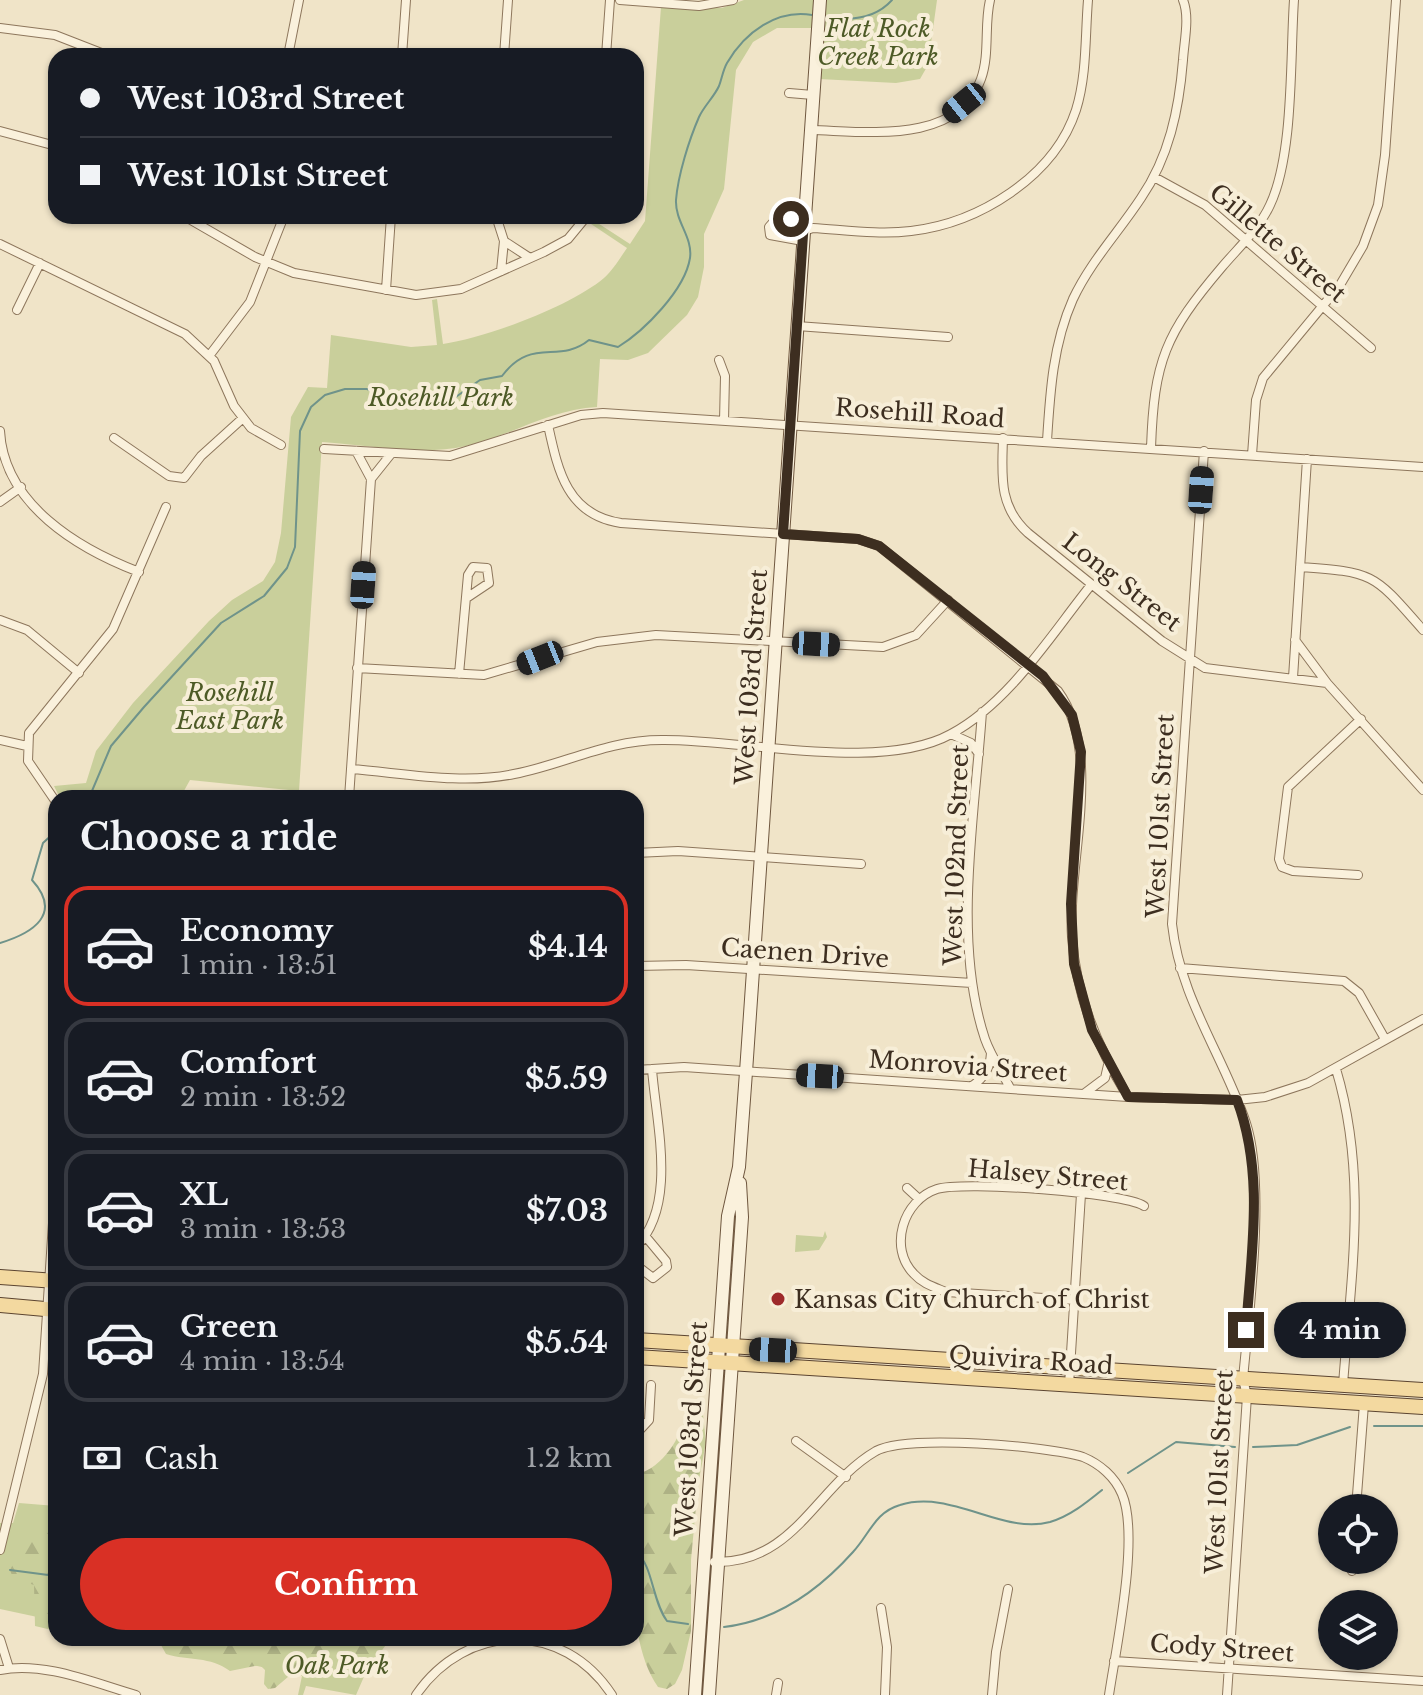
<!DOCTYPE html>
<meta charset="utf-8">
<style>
:root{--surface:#171b24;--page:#20242c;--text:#f1f3f6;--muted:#9ea1a6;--line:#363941;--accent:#d93025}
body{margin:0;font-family:"Libre Baskerville",serif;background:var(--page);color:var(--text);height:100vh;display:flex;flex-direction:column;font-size:30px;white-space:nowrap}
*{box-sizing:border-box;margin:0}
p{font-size:26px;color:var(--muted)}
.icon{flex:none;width:44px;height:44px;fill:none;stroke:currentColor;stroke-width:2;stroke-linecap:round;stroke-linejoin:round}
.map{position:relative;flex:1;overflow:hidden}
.details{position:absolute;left:48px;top:790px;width:596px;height:856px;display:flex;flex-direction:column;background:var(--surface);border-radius:24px;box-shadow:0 2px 6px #0004}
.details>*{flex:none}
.banner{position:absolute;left:48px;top:48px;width:596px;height:176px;border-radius:24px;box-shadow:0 2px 6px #0004;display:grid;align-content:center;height:176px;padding:0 32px;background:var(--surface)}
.buttons{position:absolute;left:1318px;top:1494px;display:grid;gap:16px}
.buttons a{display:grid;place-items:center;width:80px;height:80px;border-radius:50%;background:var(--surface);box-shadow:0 2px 6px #0004;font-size:40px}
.end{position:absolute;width:36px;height:36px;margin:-18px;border:10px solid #3d2e20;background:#fff;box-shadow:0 0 0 4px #fff}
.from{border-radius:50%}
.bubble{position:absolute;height:56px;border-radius:28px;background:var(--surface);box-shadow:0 2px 6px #0004;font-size:26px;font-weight:700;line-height:56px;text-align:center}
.car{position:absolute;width:24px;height:48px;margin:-24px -12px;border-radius:10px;box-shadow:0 0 6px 2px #0007;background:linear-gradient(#222 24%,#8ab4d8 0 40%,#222 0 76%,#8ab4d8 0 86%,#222 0)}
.banner b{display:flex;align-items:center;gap:28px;height:76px;font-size:30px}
.banner b+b{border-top:2px solid var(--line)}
.banner i{width:20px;height:20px;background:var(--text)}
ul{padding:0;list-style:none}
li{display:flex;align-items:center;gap:24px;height:120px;margin:0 16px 12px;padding:0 16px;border:4px solid var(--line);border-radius:24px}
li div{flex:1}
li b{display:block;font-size:30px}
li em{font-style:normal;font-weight:700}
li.on{border-color:var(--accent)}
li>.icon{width:72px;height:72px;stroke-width:1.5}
h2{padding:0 32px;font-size:36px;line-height:96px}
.pay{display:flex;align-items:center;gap:20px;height:88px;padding:0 32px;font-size:30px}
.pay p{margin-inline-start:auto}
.primary-button{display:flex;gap:16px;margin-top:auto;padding:16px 32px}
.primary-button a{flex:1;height:92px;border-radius:48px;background:var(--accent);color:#fff;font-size:32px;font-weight:700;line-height:92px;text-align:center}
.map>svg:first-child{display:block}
.green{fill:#c9cf9b}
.forest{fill:url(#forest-firs)}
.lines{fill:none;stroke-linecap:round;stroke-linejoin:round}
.stream{stroke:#6f938a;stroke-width:2}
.street-casing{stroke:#8d765c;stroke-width:10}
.secondary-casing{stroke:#6f573f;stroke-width:14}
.primary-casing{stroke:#5b4430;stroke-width:16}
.street{stroke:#faf1dc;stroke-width:8}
.secondary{stroke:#faf1dc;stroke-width:12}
.primary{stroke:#f3d9a0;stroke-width:14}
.route{stroke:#3d2e20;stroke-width:10}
.poi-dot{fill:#9e2a2b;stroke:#f7eed8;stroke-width:3}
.labels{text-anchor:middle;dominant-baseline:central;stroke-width:8;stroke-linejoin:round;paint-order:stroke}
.park-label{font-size:24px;font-style:italic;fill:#4d5a26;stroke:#f7eed8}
.street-label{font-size:24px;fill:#3d2e20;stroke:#f7eed8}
.poi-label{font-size:24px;fill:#3d2e20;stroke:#f7eed8;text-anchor:start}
</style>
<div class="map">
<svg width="1423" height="1695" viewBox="0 0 1423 1695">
<defs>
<pattern id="forest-firs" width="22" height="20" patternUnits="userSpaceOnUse" patternTransform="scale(2)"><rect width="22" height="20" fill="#c9cf9b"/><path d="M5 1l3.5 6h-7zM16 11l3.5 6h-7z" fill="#aeb285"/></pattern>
</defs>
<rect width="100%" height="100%" fill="#f0e4c8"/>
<path class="green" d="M744 0H815L812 28H777L753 42 736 70 724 189 704 234V267L698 297 687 315 648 353 628 360 600 359 597 407C551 409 510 436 466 446 420 456 369 445 322 442L299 791 190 780 180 798H60L54 786 86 783 96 751 133 703 209 621 232 600 263 581 275 562 281 533 291 417 308 387 327 388 331 335 411 347 437 345 432 300 437 299 443 344C486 338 571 306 604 278 613 270 620 258 627 248L588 222 590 218 630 244 645 221 661 7 722 8Z
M824 0H937L928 65 920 79 896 83 819 79Z
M825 1231 827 1237 819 1250 795 1252 796 1235 823 1237Z
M19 1503 56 1506V1621L0 1609V1523H13Z
M131 1638H391L366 1672 356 1695 306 1686 303 1695H298L302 1676Z"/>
<path class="forest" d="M688 1412 703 1415 706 1442 698 1485 691 1560V1631L682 1670 675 1684 667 1689 658 1687C622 1634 636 1539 636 1475 665 1466 679 1439 688 1412Z
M56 1528V1631L35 1626 34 1585 13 1578 10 1570 31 1530Z
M157 1638H393L359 1666 302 1665 275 1688 268 1689 264 1684 265 1670 260 1665 230 1671C210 1656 189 1661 166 1654Z"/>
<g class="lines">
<path class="stream" d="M826 17C850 21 875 19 892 0
M89 798 111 746 144 707 221 623 264 596 287 568 295 547 300 431 311 407 325 395 345 389H367L390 398 420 402 450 401 480 380 502 376C532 336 558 365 589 340L618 347C644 331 685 290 690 258 693 237 675 222 676 200 678 175 689 140 699 117 704 106 714 97 719 86 722 78 723 70 727 63 745 32 777 9 812 15
M0 943C33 933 63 914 32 880L43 843 56 831
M1374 1426H1423
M1253 1447 1297 1445 1350 1427
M1128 1473 1176 1442 1235 1447
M636 1552C653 1565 652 1601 667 1621L688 1624
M10 1570 56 1576
M724 1627C775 1621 819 1590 853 1552 869 1535 875 1512 900 1505 952 1489 1002 1535 1050 1522 1070 1516 1086 1503 1102 1490"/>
<defs>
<path id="street" d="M620 0 699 6 733 0
M0 28 55 35 109 56
M288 56 299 0
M402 56 406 0
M504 56 508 0
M606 56 610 0
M789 93 813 95
M811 130C863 131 958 146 981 79 990 54 984 25 990 0
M0 131 56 146
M1154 177 1205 205 1371 348
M184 216 255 257 294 273 416 295 461 289 544 252 568 239 587 216
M496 216 504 241 501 271
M804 231 813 228C845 230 879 235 911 231 979 223 1054 177 1076 110 1087 75 1085 36 1088 0
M504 241 530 258
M803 241 770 235 769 227 776 219 804 220
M0 244 185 334 214 361 234 406 251 428 281 445
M386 290 391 216
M17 310 40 263
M797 326 948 337
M209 356 250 302 284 216
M719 360 725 376 724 421
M548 425C558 471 567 515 621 523L858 539 879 546 1058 691C1104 754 1067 862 1072 937 1076 996 1097 1046 1128 1097
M0 431C4 505 79 549 139 572
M114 438 169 476 184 478 201 456 243 418
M1003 438C1002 475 998 506 1028 533L1162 641 1205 668 1327 683 1423 790
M1047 441C1050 392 1053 344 1073 299 1091 261 1118 233 1141 198 1169 157 1179 110 1183 60 1184 42 1190 17 1183 0
M1151 448C1154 361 1165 334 1222 267 1239 247 1259 229 1270 205 1294 154 1290 58 1294 0
M324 449 450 456 581 415 603 413 1423 467
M1204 451 1172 924C1180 998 1223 1055 1246 1123 1266 1184 1249 1312 1243 1379L1247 1396 1227 1695
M1252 455 1256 400 1263 378 1340 285 1363 246 1378 205 1385 155 1396 0
M371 479 391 454
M0 502 21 487
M1300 567C1375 572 1374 574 1423 630
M0 620 27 630 79 673
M1295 640 1327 683
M357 668 484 675 597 642 656 635 883 647 916 635 948 600
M459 674 468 575 473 567 487 568 489 583 468 597
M1293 678 1307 459
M982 712C975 815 952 940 985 1039 991 1056 1002 1072 1010 1088
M951 734 971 743 979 754
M0 740 27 746
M351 769C403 773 462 785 514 774 566 764 606 740 662 740 742 739 880 773 951 734 1010 702 1050 636 1091 585
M349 798 371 479 356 451
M56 802 28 761 29 733 113 629 166 507
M636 853 678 851 861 864
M1358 875 1293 871 1282 867 1279 859 1288 787 1361 719
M636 966 686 965 972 983
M1180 968 1344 981 1359 993 1385 1039
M1336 1069C1368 1176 1351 1275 1343 1385
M636 1070 684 1067 1128 1097 1237 1100 1265 1097 1308 1083 1423 1019
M972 1086C985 1077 990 1068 991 1053
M1085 1093 1105 1078 1108 1065
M907 1188 919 1199
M636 1247C678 1205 656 1123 652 1069
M636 1265 653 1278 667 1267 666 1261 646 1237
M1076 1300 946 1292C934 1287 923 1284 914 1274 888 1248 903 1200 937 1189 964 1181 1122 1192 1144 1206
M1069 1385 1081 1194
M636 1434 649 1420 651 1385
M796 1441 846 1477
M1356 1508 1364 1404
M0 1550 43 1374 56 1178
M714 1562C795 1564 816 1486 876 1451 907 1434 1047 1446 1083 1457 1100 1464 1115 1477 1122 1494 1140 1536 1116 1648 1109 1695
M1352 1571 1353 1560
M881 1608 887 1647 885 1695
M0 1639 9 1668
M1114 1661 1423 1681
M0 1670C44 1661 94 1683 136 1695
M416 1695C466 1622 563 1620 612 1695
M776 1695 778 1683
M992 1695 996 1652 1008 1589"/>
<path id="secondary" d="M695 1695 728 1216 739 1167 746 1072 820 0
M709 1695 742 1217 740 1183"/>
<path id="primary" d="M0 1277 56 1281
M0 1305 56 1310
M636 1340 1423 1390
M636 1357 1423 1407"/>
</defs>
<use href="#street" class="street-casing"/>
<use href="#secondary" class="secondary-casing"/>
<use href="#primary" class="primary-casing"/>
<use href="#street" class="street"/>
<use href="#secondary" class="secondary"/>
<use href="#primary" class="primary"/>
</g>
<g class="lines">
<path class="route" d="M791 219 804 220 783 534 858 539 879 546 1043 676 1072 715 1081 752 1071 904 1074 964 1092 1030 1128 1097 1237 1100C1265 1174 1251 1253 1246 1330"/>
</g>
<circle class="poi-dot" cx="778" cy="1299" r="8"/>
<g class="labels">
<g class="park-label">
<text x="878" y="28">Flat Rock<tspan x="878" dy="28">Creek Park</tspan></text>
<text x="441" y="397">Rosehill Park</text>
<text x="230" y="692">Rosehill<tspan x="230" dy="28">East Park</tspan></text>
<text x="337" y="1665">Oak Park</text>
</g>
<g class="street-label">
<text transform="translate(1278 243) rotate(40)">Gillette Street</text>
<text transform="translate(920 413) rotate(4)">Rosehill Road</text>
<text transform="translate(1122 582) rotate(38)">Long Street</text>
<text transform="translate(751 677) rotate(-86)">West 103rd Street</text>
<text transform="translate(1160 816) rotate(-87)">West 101st Street</text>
<text transform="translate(956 855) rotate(-88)">West 102nd Street</text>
<text transform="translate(805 953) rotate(4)">Caenen Drive</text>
<text transform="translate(968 1066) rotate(4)">Monrovia Street</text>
<text transform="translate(1048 1175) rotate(5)">Halsey Street</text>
<text transform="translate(1031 1360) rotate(4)">Quivira Road</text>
<text transform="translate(691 1429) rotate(-86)">West 103rd Street</text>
<text transform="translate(1219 1472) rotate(-87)">West 101st Street</text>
<text transform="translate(1222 1648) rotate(4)">Cody Street</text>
</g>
<g class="poi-label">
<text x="794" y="1299">Kansas City Church of Christ</text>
</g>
</g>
</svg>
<div class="buttons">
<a><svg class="icon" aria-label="locate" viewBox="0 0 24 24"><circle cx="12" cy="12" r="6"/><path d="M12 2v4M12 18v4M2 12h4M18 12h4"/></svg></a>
<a><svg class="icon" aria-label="layers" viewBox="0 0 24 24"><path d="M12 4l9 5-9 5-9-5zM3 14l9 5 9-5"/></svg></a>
</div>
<i class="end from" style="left:791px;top:219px"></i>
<i class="end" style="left:1246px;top:1330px"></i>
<div class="bubble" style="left:1274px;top:1302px;width:132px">4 min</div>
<i class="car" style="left:964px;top:103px;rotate:231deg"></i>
<i class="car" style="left:1201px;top:490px;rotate:4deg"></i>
<i class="car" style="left:363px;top:585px;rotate:4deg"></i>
<i class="car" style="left:816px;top:644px;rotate:93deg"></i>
<i class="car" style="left:540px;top:658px;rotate:248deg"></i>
<i class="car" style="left:820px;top:1076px;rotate:273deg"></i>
<i class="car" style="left:773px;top:1350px;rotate:273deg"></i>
<div class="banner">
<b><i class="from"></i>West 103rd Street</b>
<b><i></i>West 101st Street</b>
</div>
<section class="details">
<h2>Choose a ride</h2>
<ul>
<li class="on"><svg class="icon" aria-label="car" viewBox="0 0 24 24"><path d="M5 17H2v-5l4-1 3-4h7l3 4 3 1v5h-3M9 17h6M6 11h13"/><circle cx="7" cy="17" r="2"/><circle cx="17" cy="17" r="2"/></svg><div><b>Economy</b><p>1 min · 13:51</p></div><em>$4.14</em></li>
<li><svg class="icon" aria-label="car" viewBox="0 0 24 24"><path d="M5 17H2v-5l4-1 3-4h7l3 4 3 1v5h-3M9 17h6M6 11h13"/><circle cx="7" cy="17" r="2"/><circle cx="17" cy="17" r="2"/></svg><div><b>Comfort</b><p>2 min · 13:52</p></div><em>$5.59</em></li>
<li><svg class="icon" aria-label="car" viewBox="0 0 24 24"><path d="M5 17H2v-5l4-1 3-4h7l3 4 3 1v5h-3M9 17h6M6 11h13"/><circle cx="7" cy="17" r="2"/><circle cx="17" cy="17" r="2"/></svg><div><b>XL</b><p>3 min · 13:53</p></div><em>$7.03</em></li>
<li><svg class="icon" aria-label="car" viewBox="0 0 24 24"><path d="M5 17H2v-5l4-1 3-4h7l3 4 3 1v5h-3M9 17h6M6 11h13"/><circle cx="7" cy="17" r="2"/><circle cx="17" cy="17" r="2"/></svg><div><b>Green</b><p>4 min · 13:54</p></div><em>$5.54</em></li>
</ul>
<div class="pay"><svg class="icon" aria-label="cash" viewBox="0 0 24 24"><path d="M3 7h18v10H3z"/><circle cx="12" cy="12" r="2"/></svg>Cash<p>1.2 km</p></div>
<div class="primary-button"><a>Confirm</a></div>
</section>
</div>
